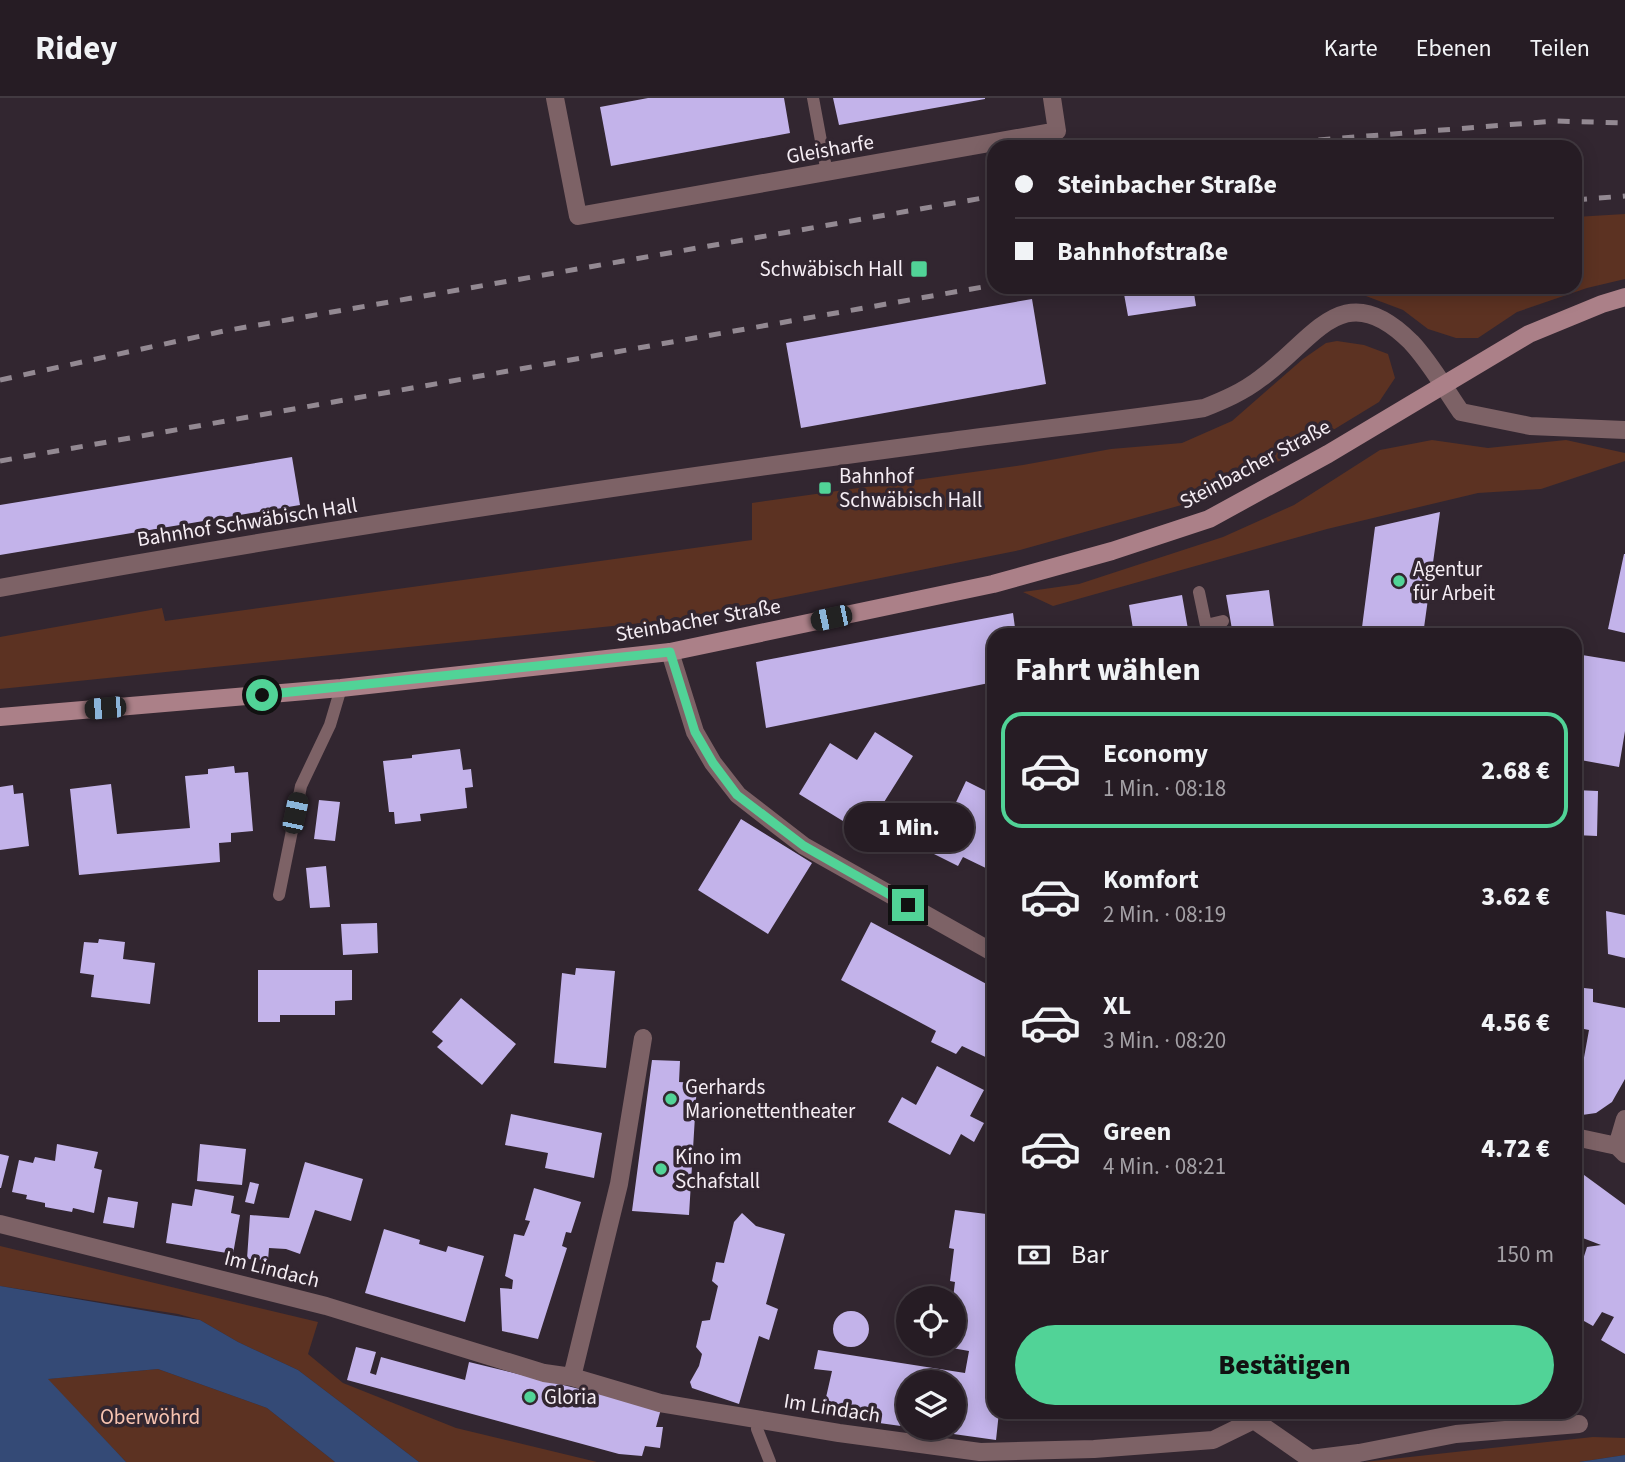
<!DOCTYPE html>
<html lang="de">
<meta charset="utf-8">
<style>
:root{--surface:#261c24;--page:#322931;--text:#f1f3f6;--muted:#a4a1a6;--line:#423a41;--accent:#51d397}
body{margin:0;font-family:"Source Sans 3",sans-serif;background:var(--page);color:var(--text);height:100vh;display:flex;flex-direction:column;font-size:26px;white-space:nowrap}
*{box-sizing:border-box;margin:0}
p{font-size:23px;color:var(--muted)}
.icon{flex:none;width:38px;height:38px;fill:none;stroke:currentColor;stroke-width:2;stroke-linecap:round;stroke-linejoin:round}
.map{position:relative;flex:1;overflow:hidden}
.side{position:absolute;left:987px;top:530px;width:595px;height:791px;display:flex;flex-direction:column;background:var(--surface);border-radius:21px;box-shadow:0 4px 18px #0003,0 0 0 2px var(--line)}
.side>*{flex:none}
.hud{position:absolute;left:987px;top:42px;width:595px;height:154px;border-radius:21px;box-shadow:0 4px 18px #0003,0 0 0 2px var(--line);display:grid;align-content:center;height:154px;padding:0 28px;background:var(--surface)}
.buttons{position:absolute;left:896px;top:1188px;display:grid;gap:14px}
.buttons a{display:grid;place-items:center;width:70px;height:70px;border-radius:50%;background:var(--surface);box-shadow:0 4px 18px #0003,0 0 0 2px var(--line);font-size:35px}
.end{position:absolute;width:32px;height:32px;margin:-16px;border:9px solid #51d397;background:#111;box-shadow:0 0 0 4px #111}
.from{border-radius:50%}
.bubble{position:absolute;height:49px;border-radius:24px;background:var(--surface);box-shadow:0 4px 18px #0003,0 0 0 2px var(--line);font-size:23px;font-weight:800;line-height:49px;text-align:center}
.car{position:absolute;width:21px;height:42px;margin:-21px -10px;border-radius:9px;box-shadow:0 0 5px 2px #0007;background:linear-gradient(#222 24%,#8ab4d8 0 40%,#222 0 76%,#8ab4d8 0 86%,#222 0)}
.hud b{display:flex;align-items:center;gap:24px;height:66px;font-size:26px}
.hud b+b{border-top:2px solid var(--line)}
.hud i{width:18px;height:18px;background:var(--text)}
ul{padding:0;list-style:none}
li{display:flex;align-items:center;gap:21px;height:116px;margin:0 14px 10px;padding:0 14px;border:4px solid transparent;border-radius:21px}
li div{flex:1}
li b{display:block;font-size:26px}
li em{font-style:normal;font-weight:800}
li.on{border-color:var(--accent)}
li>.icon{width:63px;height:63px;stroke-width:1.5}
h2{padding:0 28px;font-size:32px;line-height:84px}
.pay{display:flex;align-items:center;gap:18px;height:77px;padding:0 28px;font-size:26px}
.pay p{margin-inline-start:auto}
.button{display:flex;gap:14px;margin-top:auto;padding:14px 28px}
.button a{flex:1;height:80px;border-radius:42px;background:var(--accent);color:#111;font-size:28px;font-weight:800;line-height:80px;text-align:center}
header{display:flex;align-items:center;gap:42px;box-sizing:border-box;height:98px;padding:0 35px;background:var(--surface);border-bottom:2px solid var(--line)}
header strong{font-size:33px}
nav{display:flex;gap:38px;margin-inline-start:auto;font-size:24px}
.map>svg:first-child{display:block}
.green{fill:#5c3222}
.water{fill:#344a76}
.building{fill:#c3b3ea}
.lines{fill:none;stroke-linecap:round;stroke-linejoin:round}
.lane{stroke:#7d6266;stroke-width:12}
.street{stroke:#7d6266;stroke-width:18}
.secondary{stroke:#ab8088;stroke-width:18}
.rail{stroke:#938992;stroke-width:5;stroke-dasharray:12 12;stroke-linecap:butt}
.route{stroke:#51d397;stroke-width:9}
.poi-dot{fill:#51d397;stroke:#322630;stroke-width:2.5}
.labels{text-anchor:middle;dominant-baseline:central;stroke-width:7;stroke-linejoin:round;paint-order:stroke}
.street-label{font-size:21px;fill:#f5edf4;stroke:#322630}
.poi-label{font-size:21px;fill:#f5edf4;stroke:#322630;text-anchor:start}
.park-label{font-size:21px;fill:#f8c4b1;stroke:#322630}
</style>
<header>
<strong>Ridey</strong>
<nav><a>Karte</a><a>Ebenen</a><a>Teilen</a></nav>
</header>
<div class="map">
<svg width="1625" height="1364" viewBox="0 0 1625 1364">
<rect width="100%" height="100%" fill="#322630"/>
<path class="green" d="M1625 116V181L1587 190 1517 214 1478 240H1456L1428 231 1403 212 1358 195H1319L1325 189H1575V119Z
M1337 243 1364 247 1388 256 1395 280 1379 304 1297 354 1235 385 1196 403 1020 452 671 522 0 591V539L162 510 165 523 752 442V405L1023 367 1111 351 1182 345 1232 323 1303 261 1326 245Z
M1432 342 1488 350 1566 342 1625 355V363L1541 391 1478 395 1327 431 1053 508 1023 494 1079 486 1223 439 1294 407 1380 352Z
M0 1148 318 1224 308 1256 343 1285 456 1330 597 1364H419L298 1272 238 1244 200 1222 178 1216 0 1188Z
M158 1271 267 1310 335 1364H126L47 1281Z
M1593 1339 1625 1340V1357L1579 1364H1364Z"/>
<path class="water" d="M0 1188 200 1222 238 1244 298 1272 419 1364H335L267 1310 158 1271 48 1281 126 1364H0Z
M1625 1357V1364H1579Z"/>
<path class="building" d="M648 0H784L790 35 611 68 600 9Z
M833 0H985V1L839 27Z
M1168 189H1193L1196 208 1128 218 1124 196Z
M1032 201 1046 286 801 330 786 245Z
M292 359 300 407 0 457V407Z
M1440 414 1423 537H1361L1375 429Z
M1624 456H1625V535L1608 531Z
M1269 492 1275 537H1233L1226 497Z
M1182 497 1189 537H1134L1129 507Z
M1013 515 1016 537H994V584L766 630 756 564Z
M1576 556 1625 564V633L1619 669 1575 661Z
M875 634 913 658 864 736 799 696 830 645 857 662Z
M460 651 463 672 471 671 473 689 465 690 467 710 420 716 421 723 395 726 394 714H389L383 663 412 660V657Z
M234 668 235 675 248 674 253 733 231 735V744L219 745 220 764 79 777 70 691 111 686 117 736 190 730 185 678 208 676V671Z
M966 683 994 697V774L963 759 958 768 932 755Z
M13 687 14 696 23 695 29 748 0 752V689Z
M1575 692 1598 693 1597 738 1575 737Z
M319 702 340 704 335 743 314 741Z
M741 721 812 765 768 836 698 792Z
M326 768 330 809 310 810 306 770Z
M1606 813 1625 817V860L1608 856Z
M871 824 994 890V963L962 948 956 956 931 944 936 933 841 882Z
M377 825 378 855 343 857 341 826Z
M99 841 125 844 123 861 155 865 150 906 91 899 94 877 80 875 84 844 98 845Z
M576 870 615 873 606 970 554 965 562 875 575 877Z
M258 872H352V902L335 903V917H280V924H258Z
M1575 889 1593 891V904L1625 910V981L1612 1004 1596 1015 1582 1017 1575 1016V964L1583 965 1589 932 1579 930 1578 943H1575Z
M461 900 516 946 482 987 437 949 443 943 432 934Z
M652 962 680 963 679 984 697 985 689 1117 632 1113Z
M937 968 984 992 970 1018 984 1025 974 1044 961 1036 950 1057 888 1024 902 999 916 1007Z
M511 1016 602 1035 594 1080 545 1070 548 1055 505 1047Z
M57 1046 98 1054 94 1070 102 1072 94 1115 73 1110 72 1114 45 1109V1105L26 1101 27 1097 12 1094 19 1062 33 1065 35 1059 55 1063Z
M200 1046 246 1051 242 1087 197 1083Z
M0 1056 9 1058 1 1090H0Z
M305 1064 363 1081 351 1123 315 1112 300 1156 286 1151 269 1150 268 1162 247 1161 250 1117 289 1120Z
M1580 1074 1625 1107V1256L1601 1242 1614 1219 1602 1214 1593 1228 1575 1218V1186L1587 1149 1601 1147 1575 1137V1095Z
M250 1084 259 1086 254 1106 245 1104Z
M534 1090 581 1104 571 1135 566 1134 562 1148 567 1150 538 1241 502 1233 500 1190 512 1191 513 1182 505 1178 514 1136 524 1138 530 1123 525 1122Z
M195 1091 234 1098 231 1115 240 1117 233 1156 166 1145 172 1105 192 1108Z
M108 1099 138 1104 134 1130 103 1125Z
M955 1112 994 1117V1314H999L996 1342 925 1332 954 1330V1284H908V1329L822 1317 832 1273 814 1271 818 1252 965 1275 969 1253 952 1250 956 1218 954 1217 953 1200 955 1184 950 1183 954 1151 949 1150Z
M742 1115 756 1128 785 1136 766 1206 778 1211 769 1242 759 1238 739 1306 692 1290 690 1284 699 1268 702 1256 696 1249 702 1223 710 1222 718 1188 712 1183 716 1164 724 1165 734 1124Z
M384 1131 420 1142 419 1146 446 1154 448 1148 484 1158 465 1224 365 1195Z
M833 1231a18 18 0 1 1 36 0a18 18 0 1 1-36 0Z
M356 1249 376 1254 370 1275 376 1277 381 1259 465 1282 469 1264 661 1311 656 1329H663L660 1350 645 1348 642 1358 619 1356 347 1282Z
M1047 1314H1143V1316L1046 1322Z"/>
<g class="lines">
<path class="lane" d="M813 0 827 75
M1199 494 1208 537
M1206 527 1223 523
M279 797 301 688 330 627 341 590
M758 1322 757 1331 770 1364"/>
<path class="street" d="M555 0 578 118 1057 33 1052 0
M0 490C313 432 628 386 943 344 1030 332 1117 323 1204 310 1224 302 1243 294 1261 280 1315 241 1343 176 1411 244 1430 264 1445 291 1461 314L1530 328 1625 332
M670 554 695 634 713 665 738 697 804 748 994 855
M1575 1039 1617 1048 1625 1056
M1617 1048 1625 1021
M0 1126 326 1208 544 1275 572 1279 660 1305 839 1335 980 1354 1094 1351 1213 1342 1254 1322
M572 1279 619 1086 643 940
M1254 1322 1310 1361 1359 1355 1456 1336 1579 1326"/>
<path class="secondary" d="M0 619 341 590 670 554 993 486 1112 453 1209 421 1328 356 1529 236 1602 206 1625 199"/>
<path class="rail" d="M1271 49 1305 43 1555 23 1625 25
M1575 102 1625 98
M0 282 224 233 994 98
M0 363 994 187"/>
</g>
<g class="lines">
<path class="route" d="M262 597 670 554 695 634 713 665 737 697 804 748 908 807"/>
</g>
<g class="poi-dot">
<rect x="910" y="162" width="18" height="18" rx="3.5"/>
<rect x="818" y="383" width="14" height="14" rx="3.5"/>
<circle cx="1399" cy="483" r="7"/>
<circle cx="671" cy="1001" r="7"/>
<circle cx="661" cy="1071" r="7"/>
<circle cx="530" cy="1299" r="7"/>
</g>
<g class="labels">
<g class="street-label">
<text transform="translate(830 51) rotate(-10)">Gleisharfe</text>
<text transform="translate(1255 366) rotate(-28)">Steinbacher Straße</text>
<text transform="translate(247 424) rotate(-9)">Bahnhof Schwäbisch Hall</text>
<text transform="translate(698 522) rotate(-10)">Steinbacher Straße</text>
<text transform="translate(272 1171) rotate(14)">Im Lindach</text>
<text transform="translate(832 1310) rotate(9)">Im Lindach</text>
</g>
<g class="poi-label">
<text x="903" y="171" text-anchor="end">Schwäbisch Hall</text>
<text x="839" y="378">Bahnhof<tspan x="839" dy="24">Schwäbisch Hall</tspan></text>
<text x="1413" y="471">Agentur<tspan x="1413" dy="24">für Arbeit</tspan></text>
<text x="685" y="989">Gerhards<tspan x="685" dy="24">Marionettentheater</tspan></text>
<text x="675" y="1059">Kino im<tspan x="675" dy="24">Schafstall</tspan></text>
<text x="544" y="1299">Gloria</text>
</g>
<g class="park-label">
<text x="150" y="1319">Oberwöhrd</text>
</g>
</g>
</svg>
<div class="buttons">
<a><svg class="icon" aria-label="locate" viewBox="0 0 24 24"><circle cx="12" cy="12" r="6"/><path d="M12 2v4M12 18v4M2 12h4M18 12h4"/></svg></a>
<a><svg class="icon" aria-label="layers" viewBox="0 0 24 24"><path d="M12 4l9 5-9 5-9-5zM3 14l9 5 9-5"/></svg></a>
</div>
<i class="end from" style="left:262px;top:597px"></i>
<i class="end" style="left:908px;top:807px"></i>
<div class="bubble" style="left:844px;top:705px;width:130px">1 Min.</div>
<i class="car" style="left:831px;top:520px;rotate:258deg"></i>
<i class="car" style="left:105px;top:610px;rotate:265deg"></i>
<i class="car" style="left:295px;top:715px;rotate:12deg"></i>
<div class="hud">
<b><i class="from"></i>Steinbacher Straße</b>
<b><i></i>Bahnhofstraße</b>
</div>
<section class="side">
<h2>Fahrt wählen</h2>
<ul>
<li class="on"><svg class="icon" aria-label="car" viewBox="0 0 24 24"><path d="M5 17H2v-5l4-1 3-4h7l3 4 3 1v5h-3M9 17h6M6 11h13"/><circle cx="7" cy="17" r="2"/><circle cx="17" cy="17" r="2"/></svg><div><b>Economy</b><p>1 Min. · 08:18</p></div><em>2.68 €</em></li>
<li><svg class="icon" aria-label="car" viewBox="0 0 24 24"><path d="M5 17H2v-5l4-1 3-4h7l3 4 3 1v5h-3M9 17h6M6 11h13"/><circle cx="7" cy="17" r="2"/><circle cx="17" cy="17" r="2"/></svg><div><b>Komfort</b><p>2 Min. · 08:19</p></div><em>3.62 €</em></li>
<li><svg class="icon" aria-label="car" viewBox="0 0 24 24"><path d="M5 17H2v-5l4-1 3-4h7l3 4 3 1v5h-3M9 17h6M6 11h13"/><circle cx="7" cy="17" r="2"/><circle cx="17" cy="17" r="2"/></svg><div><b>XL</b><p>3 Min. · 08:20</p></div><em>4.56 €</em></li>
<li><svg class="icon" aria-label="car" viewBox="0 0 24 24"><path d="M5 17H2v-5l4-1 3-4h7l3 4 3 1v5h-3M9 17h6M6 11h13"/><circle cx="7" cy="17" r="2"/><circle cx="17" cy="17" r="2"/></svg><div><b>Green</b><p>4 Min. · 08:21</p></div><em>4.72 €</em></li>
</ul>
<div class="pay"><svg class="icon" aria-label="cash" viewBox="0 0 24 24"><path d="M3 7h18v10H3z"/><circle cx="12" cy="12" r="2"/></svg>Bar<p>150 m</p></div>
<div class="button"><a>Bestätigen</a></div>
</section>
</div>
